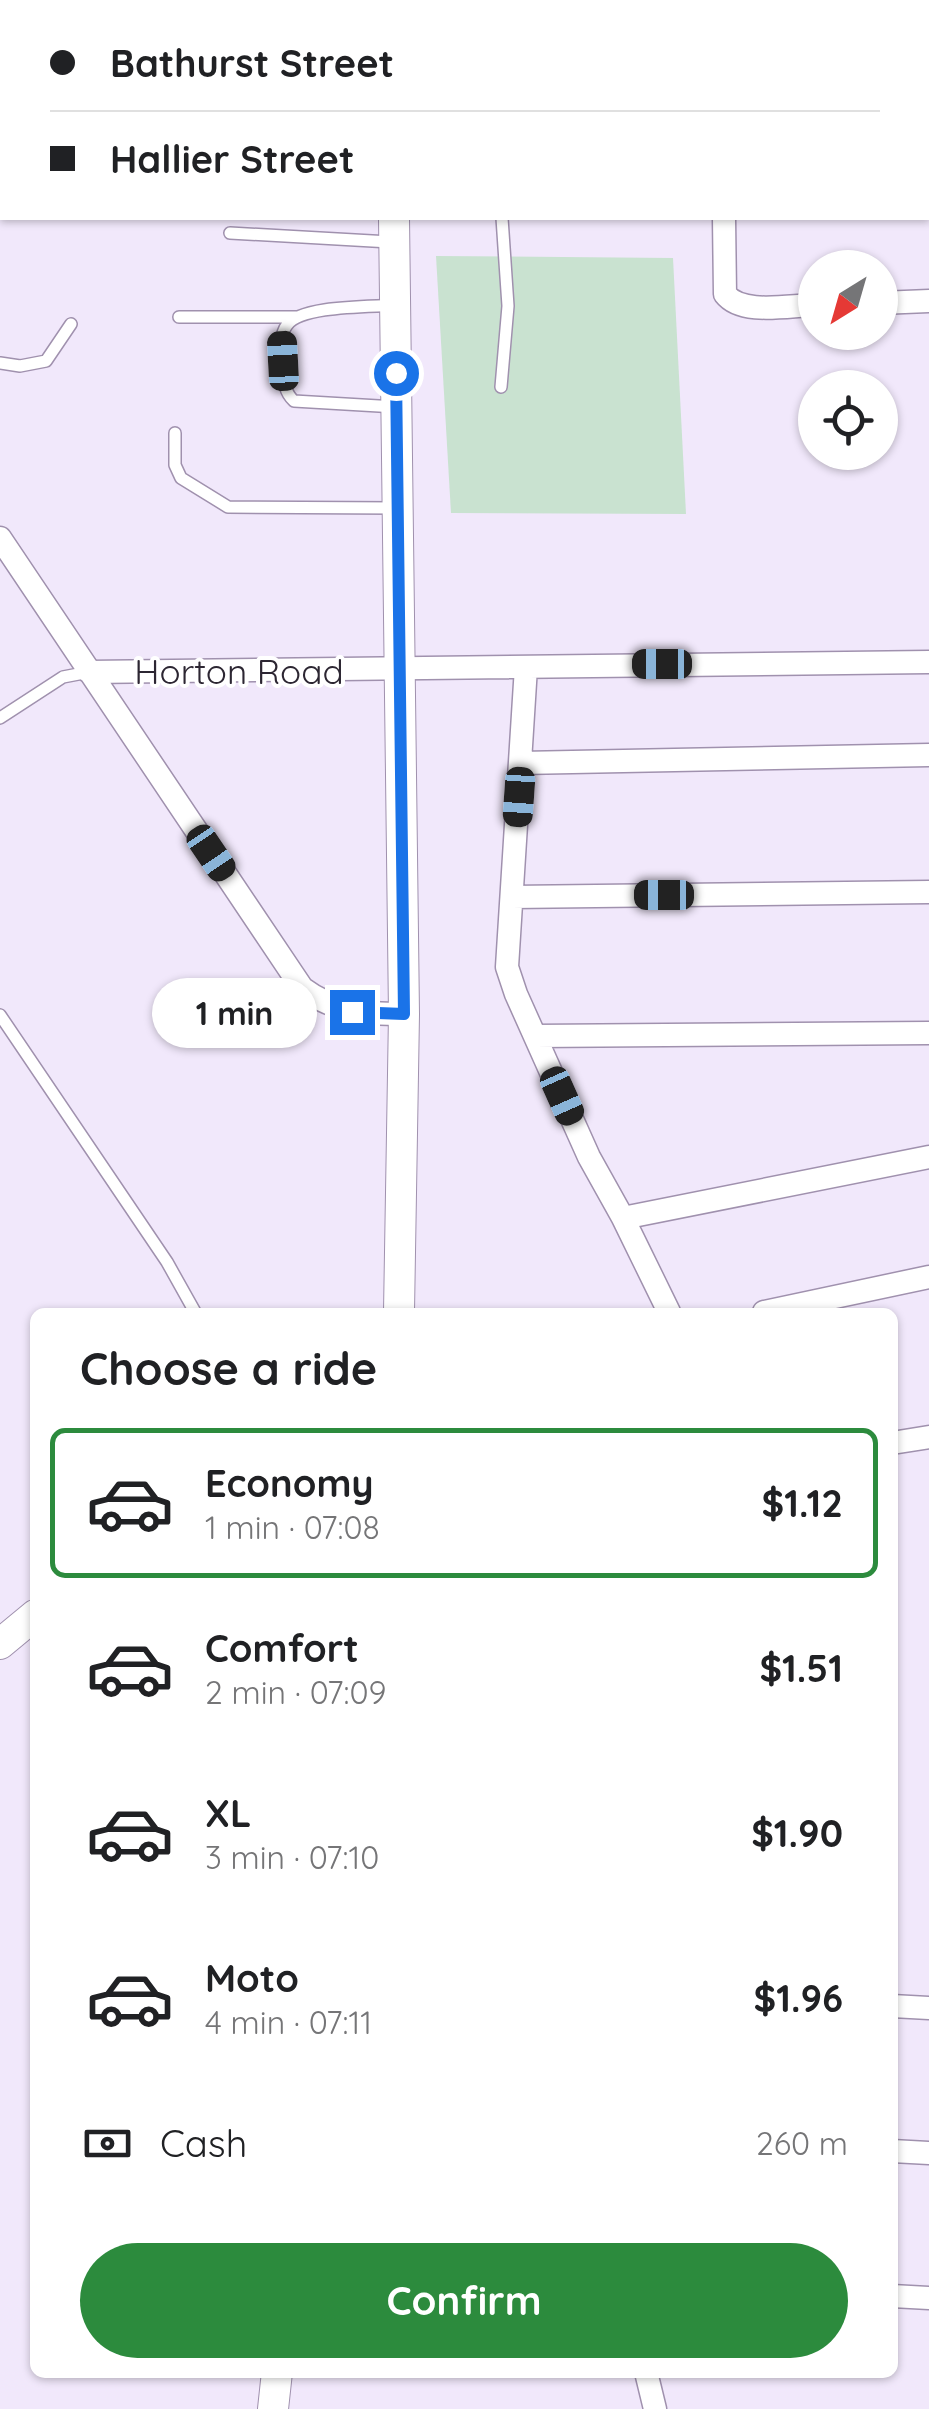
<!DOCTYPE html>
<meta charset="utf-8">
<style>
:root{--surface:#fff;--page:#f2f2f2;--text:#202124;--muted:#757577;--line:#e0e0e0;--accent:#2c8b3d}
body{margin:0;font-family:Quicksand,sans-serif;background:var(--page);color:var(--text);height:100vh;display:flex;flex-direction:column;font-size:38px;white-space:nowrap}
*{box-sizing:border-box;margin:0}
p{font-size:32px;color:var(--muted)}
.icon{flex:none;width:55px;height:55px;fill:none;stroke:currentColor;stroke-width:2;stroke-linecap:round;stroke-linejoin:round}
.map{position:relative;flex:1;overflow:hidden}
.details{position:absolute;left:30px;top:1308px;width:868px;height:1070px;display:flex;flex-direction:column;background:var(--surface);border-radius:15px;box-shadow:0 2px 8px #0004}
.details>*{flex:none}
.top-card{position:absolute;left:0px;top:0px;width:930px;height:220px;box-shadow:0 2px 8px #0004;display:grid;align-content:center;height:220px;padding:0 50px;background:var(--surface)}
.needle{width:65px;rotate:217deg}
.tools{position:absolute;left:798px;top:250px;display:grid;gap:20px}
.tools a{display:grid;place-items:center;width:100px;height:100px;border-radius:50%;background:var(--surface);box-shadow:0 2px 8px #0004;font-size:50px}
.end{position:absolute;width:45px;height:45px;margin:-22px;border:12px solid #1a73e8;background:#fff;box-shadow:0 0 0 5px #fff}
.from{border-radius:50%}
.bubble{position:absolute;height:70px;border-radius:35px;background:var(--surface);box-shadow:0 2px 8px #0004;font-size:32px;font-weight:800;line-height:70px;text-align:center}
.car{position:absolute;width:30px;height:60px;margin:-30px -15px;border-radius:12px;box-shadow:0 0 8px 2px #0007;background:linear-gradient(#222 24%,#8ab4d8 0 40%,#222 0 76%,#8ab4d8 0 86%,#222 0)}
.top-card b{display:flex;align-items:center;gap:35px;height:95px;font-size:38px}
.top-card b+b{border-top:2px solid var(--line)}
.top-card i{width:25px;height:25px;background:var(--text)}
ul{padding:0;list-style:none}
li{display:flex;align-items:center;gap:30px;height:150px;margin:0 20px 15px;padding:0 30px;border:5px solid transparent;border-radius:15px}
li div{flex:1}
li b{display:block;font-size:38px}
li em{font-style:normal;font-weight:800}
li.active{border-color:var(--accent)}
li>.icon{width:90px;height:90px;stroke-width:1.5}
h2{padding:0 50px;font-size:45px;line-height:120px}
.pay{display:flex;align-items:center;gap:25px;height:110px;padding:0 50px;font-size:38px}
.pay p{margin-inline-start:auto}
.button{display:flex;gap:20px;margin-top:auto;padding:20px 50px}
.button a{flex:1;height:115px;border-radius:60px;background:var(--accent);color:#fff;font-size:40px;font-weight:800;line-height:115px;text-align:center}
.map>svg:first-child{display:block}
.green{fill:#c9e2d0}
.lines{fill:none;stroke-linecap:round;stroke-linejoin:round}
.lane-casing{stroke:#a091ae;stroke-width:14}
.street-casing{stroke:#a091ae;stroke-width:25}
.secondary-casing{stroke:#a091ae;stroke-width:32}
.lane{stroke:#fff;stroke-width:11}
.street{stroke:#fff;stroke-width:22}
.secondary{stroke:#fff;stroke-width:30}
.route{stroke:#1a73e8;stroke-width:12}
.labels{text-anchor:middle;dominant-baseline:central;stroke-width:8;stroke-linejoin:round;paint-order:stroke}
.street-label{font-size:35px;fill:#2c2632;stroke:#fff}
</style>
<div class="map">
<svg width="929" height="2409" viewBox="0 0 929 2409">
<rect width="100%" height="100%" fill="#f1e8fb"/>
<path class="green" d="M436 256 673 258 686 514 451 513Z"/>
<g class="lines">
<defs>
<path id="lane" d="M17 0V2
M305 0 309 2
M170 2 173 0
M230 233 390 242
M395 305C371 307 301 305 287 325 279 335 282 352 283 364 284 378 283 391 294 401L396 407
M179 317H297
M0 363 20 366 46 361 71 324
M501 387 508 306 502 218
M175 433V465L181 478 228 507 397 508
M0 718 63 677 89 672
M0 1015 167 1262 195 1312"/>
<path id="street" d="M630 2V0
M0 109H2
M928 109H929
M724 218 725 294C742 316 790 305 815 305
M880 303 929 301
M0 538 302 988C334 1012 365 1014 404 1014
M526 667 507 967 516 994 589 1157 623 1218 669 1312
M89 672 929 662
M521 763 929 755
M512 897 929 892
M535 1036 929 1033
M623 1218 929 1157
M764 1312 929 1277
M892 1443 929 1437
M892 2006 929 2008
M892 2151 929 2153
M892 2296 929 2298
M646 2372 655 2409"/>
<path id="secondary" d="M391 0V2
M394 218 404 1014 399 1312
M0 1644 35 1615
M273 2409 277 2372"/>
</defs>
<use href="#lane" class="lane-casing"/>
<use href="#street" class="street-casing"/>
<use href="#secondary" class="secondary-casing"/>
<use href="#lane" class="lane"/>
<use href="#street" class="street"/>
<use href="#secondary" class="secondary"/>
</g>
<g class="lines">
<path class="route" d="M352 1012 404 1014 396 373"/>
</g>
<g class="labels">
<g class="street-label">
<text x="239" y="671">Horton Road</text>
</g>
</g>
</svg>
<div class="tools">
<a><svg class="needle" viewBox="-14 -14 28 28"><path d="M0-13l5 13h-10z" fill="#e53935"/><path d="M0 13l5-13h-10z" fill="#757577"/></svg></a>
<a><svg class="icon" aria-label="locate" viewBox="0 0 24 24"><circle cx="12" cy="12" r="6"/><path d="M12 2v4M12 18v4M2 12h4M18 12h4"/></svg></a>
</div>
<i class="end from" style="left:396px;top:373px"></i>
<i class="end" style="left:352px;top:1012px"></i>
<div class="bubble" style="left:152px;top:978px;width:165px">1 min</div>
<i class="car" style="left:283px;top:361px;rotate:357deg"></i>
<i class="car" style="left:662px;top:664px;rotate:270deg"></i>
<i class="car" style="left:519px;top:797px;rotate:184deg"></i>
<i class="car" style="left:211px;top:853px;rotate:146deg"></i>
<i class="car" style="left:664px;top:895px;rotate:270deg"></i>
<i class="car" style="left:562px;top:1096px;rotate:156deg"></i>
<div class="top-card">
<b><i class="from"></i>Bathurst Street</b>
<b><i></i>Hallier Street</b>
</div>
<section class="details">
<h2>Choose a ride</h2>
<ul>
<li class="active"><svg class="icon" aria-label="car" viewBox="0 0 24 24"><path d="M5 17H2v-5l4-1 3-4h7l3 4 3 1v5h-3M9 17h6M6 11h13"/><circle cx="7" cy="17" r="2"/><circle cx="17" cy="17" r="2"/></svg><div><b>Economy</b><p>1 min · 07:08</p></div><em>$1.12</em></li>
<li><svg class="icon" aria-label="car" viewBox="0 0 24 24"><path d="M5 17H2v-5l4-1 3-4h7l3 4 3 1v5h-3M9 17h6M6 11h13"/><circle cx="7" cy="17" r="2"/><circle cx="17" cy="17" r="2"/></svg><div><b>Comfort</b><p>2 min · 07:09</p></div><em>$1.51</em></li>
<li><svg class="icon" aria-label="car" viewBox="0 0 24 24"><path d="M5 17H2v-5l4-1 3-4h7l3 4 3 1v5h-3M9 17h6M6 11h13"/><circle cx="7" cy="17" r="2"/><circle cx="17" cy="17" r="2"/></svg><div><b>XL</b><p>3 min · 07:10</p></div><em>$1.90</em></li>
<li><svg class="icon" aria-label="car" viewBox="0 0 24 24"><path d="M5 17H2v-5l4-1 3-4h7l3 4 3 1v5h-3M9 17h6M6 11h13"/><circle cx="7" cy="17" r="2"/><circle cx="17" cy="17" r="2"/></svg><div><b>Moto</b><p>4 min · 07:11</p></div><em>$1.96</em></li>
</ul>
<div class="pay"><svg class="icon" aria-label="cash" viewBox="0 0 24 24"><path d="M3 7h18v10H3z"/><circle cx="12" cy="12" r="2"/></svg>Cash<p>260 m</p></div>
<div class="button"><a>Confirm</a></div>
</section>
</div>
